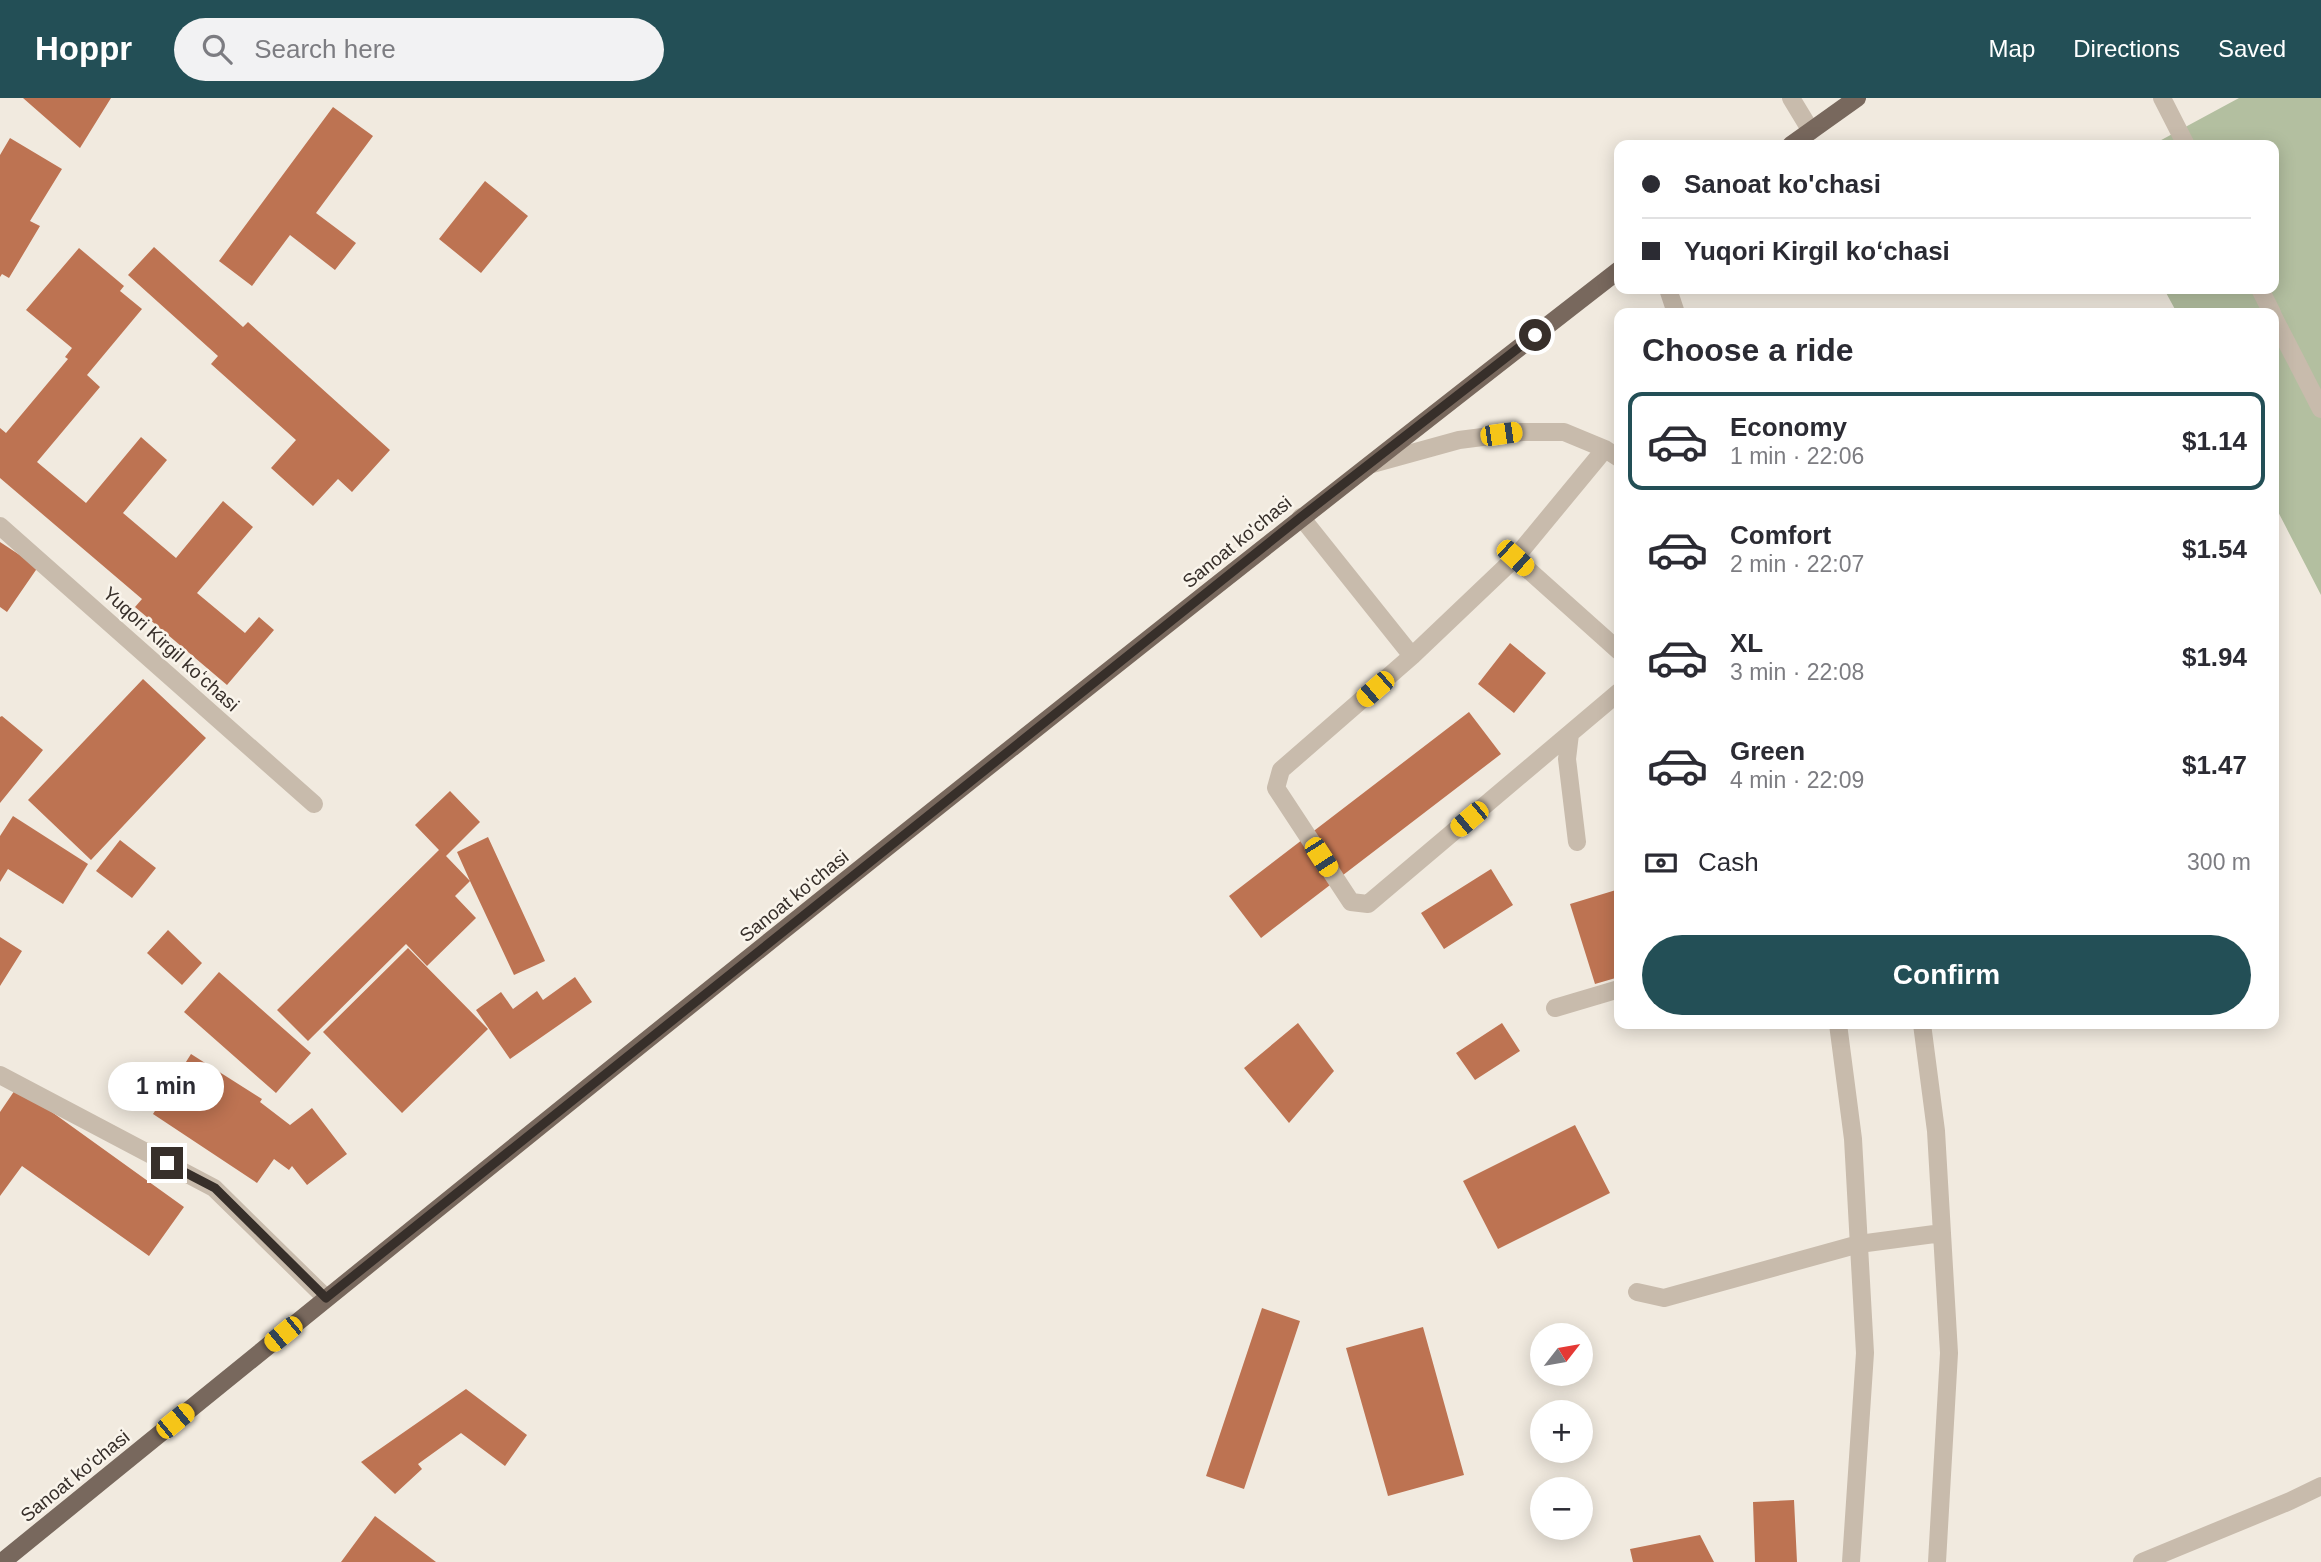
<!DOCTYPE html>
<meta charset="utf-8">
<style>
:root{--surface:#fff;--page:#f2f2f3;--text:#2b2b33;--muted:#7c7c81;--line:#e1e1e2;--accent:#234f56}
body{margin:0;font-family:Arial,sans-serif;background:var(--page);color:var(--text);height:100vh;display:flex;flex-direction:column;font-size:26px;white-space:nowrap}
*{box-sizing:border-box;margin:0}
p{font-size:23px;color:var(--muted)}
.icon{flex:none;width:38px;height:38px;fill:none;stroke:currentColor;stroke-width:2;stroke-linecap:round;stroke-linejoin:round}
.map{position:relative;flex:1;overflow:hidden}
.side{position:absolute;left:1614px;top:210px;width:665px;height:721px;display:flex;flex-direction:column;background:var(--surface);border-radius:14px;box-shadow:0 4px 18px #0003}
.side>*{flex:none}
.banner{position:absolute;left:1614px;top:42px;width:665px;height:154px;border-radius:14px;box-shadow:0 4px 18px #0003;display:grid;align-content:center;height:154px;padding:0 28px;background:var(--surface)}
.needle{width:46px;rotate:59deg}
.fabs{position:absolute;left:1530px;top:1225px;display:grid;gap:14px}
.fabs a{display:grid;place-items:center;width:63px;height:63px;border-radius:50%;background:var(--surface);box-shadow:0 4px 18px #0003;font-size:35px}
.end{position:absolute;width:32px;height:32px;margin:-16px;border:9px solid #372f2a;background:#fff;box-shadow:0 0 0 4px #fff}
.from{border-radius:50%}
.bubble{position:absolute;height:49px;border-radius:24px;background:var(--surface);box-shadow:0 4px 18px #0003;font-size:23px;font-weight:800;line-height:49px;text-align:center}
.car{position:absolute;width:21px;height:42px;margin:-21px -10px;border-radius:9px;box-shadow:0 0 5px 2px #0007;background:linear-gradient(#f5c518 24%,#345 0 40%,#f5c518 0 76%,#345 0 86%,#f5c518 0)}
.banner b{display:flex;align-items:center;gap:24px;height:66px;font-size:26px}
.banner b+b{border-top:2px solid var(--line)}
.banner i{width:18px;height:18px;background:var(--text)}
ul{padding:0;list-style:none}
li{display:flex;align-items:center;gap:21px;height:98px;margin:0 14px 10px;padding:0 14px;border:4px solid transparent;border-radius:14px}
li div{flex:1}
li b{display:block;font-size:26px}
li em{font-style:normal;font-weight:800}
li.selected{border-color:var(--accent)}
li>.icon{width:63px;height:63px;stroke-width:1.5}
h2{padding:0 28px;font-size:32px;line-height:84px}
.pay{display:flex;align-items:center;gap:18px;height:77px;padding:0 28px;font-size:26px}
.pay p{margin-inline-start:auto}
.cta{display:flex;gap:14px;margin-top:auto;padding:14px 28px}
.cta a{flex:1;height:80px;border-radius:42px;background:var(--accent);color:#fff;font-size:28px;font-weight:800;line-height:80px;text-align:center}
header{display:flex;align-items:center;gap:42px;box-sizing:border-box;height:98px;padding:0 35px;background:var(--accent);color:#fff}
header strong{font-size:33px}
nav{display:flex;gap:38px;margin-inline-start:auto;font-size:24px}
.search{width:490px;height:63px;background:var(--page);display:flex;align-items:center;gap:18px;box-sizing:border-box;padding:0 24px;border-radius:38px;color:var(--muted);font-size:26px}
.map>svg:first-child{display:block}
.green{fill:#b3bfa0}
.building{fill:#bd7352}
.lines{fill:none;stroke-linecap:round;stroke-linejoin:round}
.minor{stroke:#c8bbac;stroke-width:18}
.major{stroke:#78685d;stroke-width:18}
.route{stroke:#372f2a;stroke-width:9}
.labels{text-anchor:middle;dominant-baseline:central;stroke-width:5;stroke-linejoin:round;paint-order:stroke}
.street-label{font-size:19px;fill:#372f2a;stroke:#f9f4eb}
</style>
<header>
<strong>Hoppr</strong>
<div class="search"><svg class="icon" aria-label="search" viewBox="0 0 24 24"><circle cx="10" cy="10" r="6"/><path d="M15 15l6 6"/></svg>Search here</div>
<nav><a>Map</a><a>Directions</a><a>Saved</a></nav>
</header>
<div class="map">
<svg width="2321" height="1464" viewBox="0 0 2321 1464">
<rect width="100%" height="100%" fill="#f1eadf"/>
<path class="green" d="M2239 0H2321V497L2273 404V215H2177L2164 191H2273V47H2152Z"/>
<path class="building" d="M23 0H111L80 50Z
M333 9 373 38 316 115 356 145 335 172 290 137 252 188 219 163Z
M10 40 62 71 30 123 40 128 9 180 2 176 0 179V57Z
M485 83 528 118 481 175 439 141Z
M154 149 243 229 248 224 390 352 352 394 338 381 313 408 271 370 296 342 211 266 218 258 128 177Z
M79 150 124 188 120 193 142 211 87 277 100 289 37 364 86 405 141 339 167 362 123 415 176 460 223 403 253 429 197 495 245 535 259 519 274 532 227 587 135 509 142 501 0 380V330L6 335 68 261 65 259 72 250 26 212Z
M0 444 38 469 7 514 0 509Z
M1510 545 1546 575 1514 615 1478 586Z
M143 581 206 640 91 762 28 702Z
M1469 614 1501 656 1261 840 1229 798Z
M2 618 43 652 0 705V619Z
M450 693 480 724 446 758 470 783 457 754 488 739 545 863 514 877 470 783 455 798 476 820 427 868 406 846 308 943 277 912 439 752 415 727Z
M13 718 88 766 63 806 8 771 0 784V738Z
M120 742 156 770 132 800 96 773Z
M1491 771 1513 807 1444 851 1421 815Z
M1616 792 1619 801V879L1595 886 1570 806Z
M168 832 202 865 182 887 147 855Z
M0 839 22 853 0 888Z
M408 850 488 931 402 1015 323 934Z
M219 874 311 955 276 995 184 914Z
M575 879 592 904 510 961 476 912 501 894 513 911 537 893 543 902Z
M1298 925 1334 973 1289 1025 1244 970Z
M1502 925 1520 953 1475 982 1456 955Z
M191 956 262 1001 260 1004 290 1027 312 1010 347 1056 307 1087 292 1068 289 1072 274 1061 257 1085 153 1016Z
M17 989 184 1109 149 1158 22 1068 0 1098V1014Z
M1575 1027 1610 1095 1498 1151 1463 1083Z
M1262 1210 1300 1223 1244 1391 1206 1378Z
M1423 1229 1464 1377 1388 1398 1346 1250Z
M466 1291 527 1337 505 1368 461 1335 418 1366 422 1371 395 1396 361 1364Z
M1794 1402 1797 1464H1755L1753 1404Z
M375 1418 436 1464H341Z
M1700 1437 1714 1464H1633L1630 1451Z"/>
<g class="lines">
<path class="minor" d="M1791 0 1811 33
M2162 0 2186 47
M1668 191 1676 215
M2260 191 2272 215
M2273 218 2321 311
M1605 351 1515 460 1412 558 1281 672 1276 690 1351 804 1368 806 1619 594
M1372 366 1459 342 1522 334H1564L1605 351 1619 360
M1301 419 1412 558
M0 428 314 706
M1515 460 1619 553
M1570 636 1567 661 1577 744
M1555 910 1619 891
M1838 926 1853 1041 1865 1255 1851 1464
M1922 926 1936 1033 1949 1255 1937 1464
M0 977 214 1090 326 1200
M1637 1194 1664 1200 1859 1146 1942 1135
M2142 1464 2290 1403 2321 1388"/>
<path class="major" d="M1791 47 1857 0
M2 1464C537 1029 1074 595 1619 172"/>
</g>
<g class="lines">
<path class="route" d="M167 1065 215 1090 326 1200 1301 419 1535 237"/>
</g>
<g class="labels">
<g class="street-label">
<text transform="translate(1237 444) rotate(-39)">Sanoat ko'chasi</text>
<text transform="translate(171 551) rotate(42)">Yuqori Kirgil koʻchasi</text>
<text transform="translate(794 798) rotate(-39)">Sanoat ko'chasi</text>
<text transform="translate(75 1378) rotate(-39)">Sanoat ko'chasi</text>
</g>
</g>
</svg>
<div class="fabs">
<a><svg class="needle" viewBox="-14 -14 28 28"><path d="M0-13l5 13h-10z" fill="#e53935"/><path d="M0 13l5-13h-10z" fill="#7c7c81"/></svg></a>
<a>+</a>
<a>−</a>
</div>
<i class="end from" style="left:1535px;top:237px"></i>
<i class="end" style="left:167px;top:1065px"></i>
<div class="bubble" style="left:108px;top:964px;width:116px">1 min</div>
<i class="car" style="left:1501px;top:336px;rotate:82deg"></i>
<i class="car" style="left:1515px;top:460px;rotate:132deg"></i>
<i class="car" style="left:1375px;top:591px;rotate:229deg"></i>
<i class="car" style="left:1469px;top:721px;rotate:230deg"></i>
<i class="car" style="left:1321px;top:759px;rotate:147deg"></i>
<i class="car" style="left:283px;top:1236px;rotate:231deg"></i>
<i class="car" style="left:175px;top:1323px;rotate:51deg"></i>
<div class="banner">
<b><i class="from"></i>Sanoat ko'chasi</b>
<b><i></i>Yuqori Kirgil koʻchasi</b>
</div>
<section class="side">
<h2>Choose a ride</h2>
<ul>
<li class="selected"><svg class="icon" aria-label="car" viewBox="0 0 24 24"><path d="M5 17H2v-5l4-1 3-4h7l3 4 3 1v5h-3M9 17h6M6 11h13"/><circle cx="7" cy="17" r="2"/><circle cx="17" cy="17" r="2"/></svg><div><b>Economy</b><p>1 min · 22:06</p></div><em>$1.14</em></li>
<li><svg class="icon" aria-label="car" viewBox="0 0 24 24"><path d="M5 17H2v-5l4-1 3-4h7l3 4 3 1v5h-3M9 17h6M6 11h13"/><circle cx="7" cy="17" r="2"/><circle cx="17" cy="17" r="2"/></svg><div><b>Comfort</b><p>2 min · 22:07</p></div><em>$1.54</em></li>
<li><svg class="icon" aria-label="car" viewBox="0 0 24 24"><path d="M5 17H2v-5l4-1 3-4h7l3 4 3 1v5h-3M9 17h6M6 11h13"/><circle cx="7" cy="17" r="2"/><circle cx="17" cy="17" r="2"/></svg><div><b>XL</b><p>3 min · 22:08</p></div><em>$1.94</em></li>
<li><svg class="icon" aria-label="car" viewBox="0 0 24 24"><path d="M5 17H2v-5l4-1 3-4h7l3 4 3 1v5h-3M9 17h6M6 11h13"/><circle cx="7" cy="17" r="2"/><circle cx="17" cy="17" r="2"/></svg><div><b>Green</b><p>4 min · 22:09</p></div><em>$1.47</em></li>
</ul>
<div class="pay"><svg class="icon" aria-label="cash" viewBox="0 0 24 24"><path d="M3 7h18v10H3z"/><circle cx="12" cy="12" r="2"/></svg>Cash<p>300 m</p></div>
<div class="cta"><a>Confirm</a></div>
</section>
</div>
